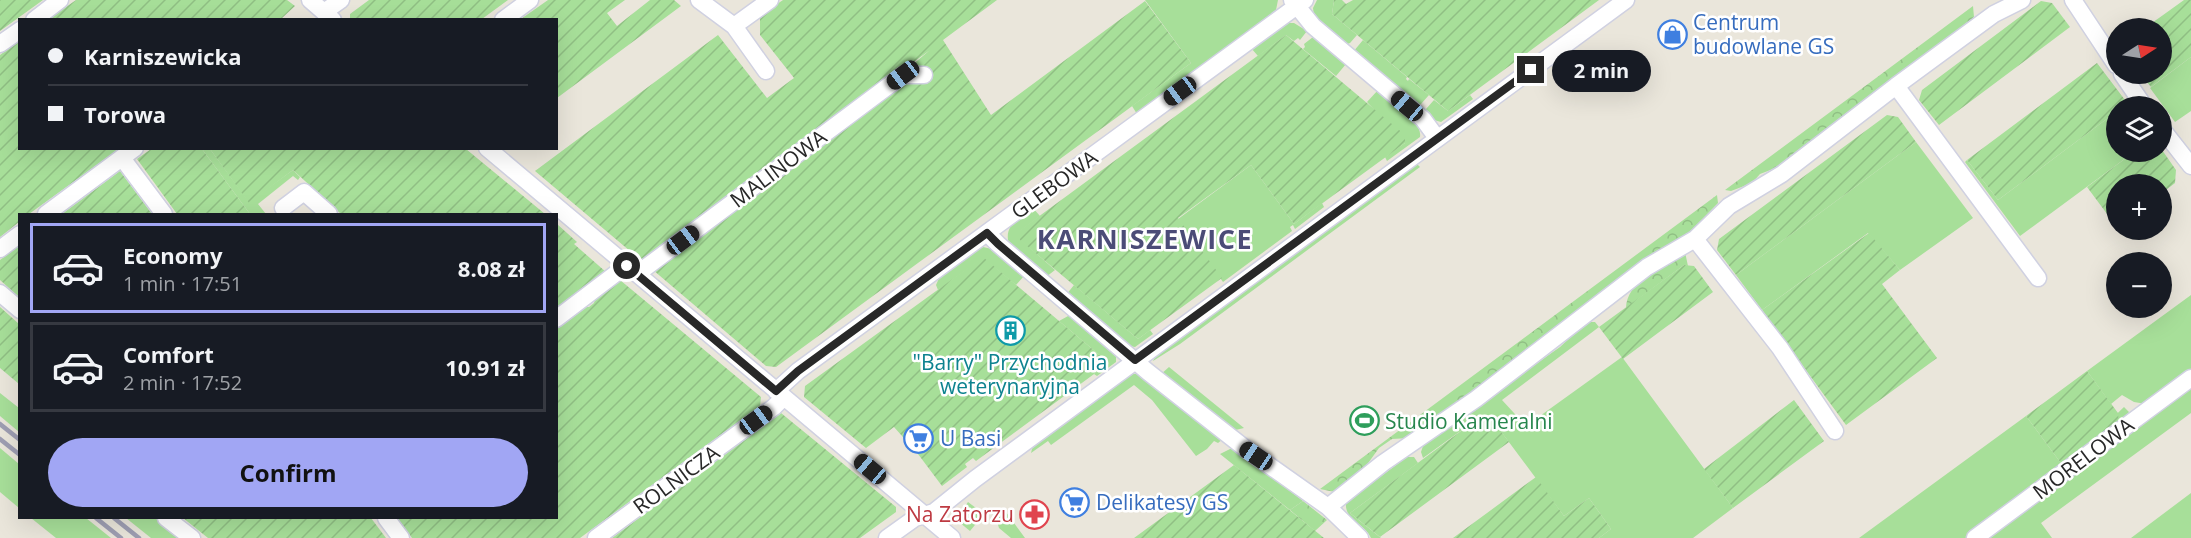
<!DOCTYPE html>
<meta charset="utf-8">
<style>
:root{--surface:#171b24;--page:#20242c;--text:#f1f3f6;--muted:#9ea1a6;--line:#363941;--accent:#a1a6f4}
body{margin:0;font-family:"Open Sans",sans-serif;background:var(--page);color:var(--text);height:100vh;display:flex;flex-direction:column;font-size:22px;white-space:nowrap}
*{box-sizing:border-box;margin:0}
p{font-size:20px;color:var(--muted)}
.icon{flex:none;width:33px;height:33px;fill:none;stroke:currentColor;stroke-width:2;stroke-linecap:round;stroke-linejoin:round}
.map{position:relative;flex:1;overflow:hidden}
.panel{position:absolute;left:18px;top:213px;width:540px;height:306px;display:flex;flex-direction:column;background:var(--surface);border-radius:0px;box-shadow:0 6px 24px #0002}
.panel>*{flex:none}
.hud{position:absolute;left:18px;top:18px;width:540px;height:132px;border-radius:0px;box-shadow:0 6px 24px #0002;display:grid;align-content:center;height:132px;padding:0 30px;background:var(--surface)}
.needle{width:39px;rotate:78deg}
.tools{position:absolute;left:2106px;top:18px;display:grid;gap:12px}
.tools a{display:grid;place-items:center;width:66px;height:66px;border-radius:50%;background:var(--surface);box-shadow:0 6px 24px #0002;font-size:30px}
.end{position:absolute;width:27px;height:27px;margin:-14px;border:8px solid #282828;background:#fff;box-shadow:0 0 0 3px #fff}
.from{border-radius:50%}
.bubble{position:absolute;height:42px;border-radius:21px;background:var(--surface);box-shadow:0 6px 24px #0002;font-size:20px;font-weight:700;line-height:42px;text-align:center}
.car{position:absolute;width:18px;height:36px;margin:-18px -9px;border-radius:8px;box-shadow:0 0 4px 2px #0007;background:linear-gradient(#222 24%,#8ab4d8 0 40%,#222 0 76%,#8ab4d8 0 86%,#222 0)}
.hud b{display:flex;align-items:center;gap:21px;height:57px;font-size:22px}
.hud b+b{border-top:2px solid var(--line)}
.hud i{width:15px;height:15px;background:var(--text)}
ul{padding:10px 0 0;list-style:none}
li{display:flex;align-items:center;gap:18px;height:90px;margin:0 12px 9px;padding:0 18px;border:3px solid var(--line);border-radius:0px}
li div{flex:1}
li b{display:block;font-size:22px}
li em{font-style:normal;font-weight:700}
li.active{border-color:var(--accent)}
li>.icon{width:54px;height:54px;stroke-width:1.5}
.action{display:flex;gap:12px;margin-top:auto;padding:12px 30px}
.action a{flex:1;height:69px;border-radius:36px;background:var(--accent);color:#111;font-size:24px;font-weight:700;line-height:69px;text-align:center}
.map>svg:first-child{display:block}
.grass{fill:#a7df99}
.forest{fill:url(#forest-crowns)}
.garden{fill:url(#garden-furrows)}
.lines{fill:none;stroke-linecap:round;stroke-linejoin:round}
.minor-casing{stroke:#d0d1e1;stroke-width:19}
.minor{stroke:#fff;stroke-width:16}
.rail{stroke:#9e9eb2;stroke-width:4.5}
.route{stroke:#282828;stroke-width:8}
.labels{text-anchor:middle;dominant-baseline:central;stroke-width:5;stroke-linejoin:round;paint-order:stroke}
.shop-label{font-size:21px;fill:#366cbe;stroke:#fff;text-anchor:start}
.street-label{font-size:21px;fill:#282828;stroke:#fff}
.culture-label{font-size:21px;fill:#0d838f;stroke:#fff}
.leisure-label{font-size:21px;fill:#27864d;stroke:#fff;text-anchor:start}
.health-label{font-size:21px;fill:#be3a42;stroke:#fff;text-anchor:end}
.district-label{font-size:27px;font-weight:bold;letter-spacing:1.5px;fill:#4b4c77;stroke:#fff}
</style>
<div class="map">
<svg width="2191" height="538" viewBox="0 0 2191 538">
<defs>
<pattern id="forest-crowns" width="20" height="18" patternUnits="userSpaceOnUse" patternTransform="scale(1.5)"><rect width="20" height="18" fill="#a7df99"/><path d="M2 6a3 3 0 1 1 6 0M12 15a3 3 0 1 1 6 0" fill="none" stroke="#90bf84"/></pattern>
<pattern id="garden-furrows" width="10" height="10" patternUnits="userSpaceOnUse" patternTransform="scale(1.5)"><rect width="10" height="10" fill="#a7df99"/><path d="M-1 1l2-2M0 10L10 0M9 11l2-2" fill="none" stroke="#90bf84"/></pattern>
</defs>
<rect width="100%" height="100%" fill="#eae6db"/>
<path class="grass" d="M1145 0H1278L1276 10 1137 114 1132 106 1191 63Z
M1317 0H1334L1332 14 1357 35 1350 43 1345 45 1314 16 1313 8Z
M1286 23H1294L1307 31 1300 40 1298 38 1294 41 1286 35 1258 56 1251 48Z
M1313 37 1346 64 1336 76 1303 49 1305 47 1304 44Z
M1363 40 1407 77 1406 79 1408 81 1409 79 1429 95 1421 104 1416 105 1353 52Z
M2191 57V111L2175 122 2150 88Z
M1378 90C1390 100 1423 120 1420 137L1387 161 1385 157 1405 143 1367 102Z
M1470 95 1473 99 1441 122 1434 120 1426 113V109L1434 100 1448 111Z
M2116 112V152H2134L2020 236 1965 162 1967 160 1998 200Z
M1916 142 1973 218 1900 270 1868 233 1762 310 1736 275Z
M202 149H210L249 202 293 170 300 177 298 180 293 176 258 204 266 214H250Z
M1416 163 1420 167 1180 344 1153 361 1155 357Z
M1251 165 1294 224 1322 203 1324 207 1295 229 1293 225 1290 227 1292 231 1223 282 1178 219Z
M1033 208 1040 216 1020 231V239L1055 270 1046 277 1009 244C1003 225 1020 218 1033 208Z
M983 247 992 249 1024 276 1016 285 983 258 938 290 936 285 940 276 978 249Z
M1074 285 1138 339 1150 330 1153 334 1135 347 1129 346 1066 295Z
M2191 295V374L2146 404 2134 402 2122 395 2111 404 2087 371Z
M1070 315 1116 354V362L1097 376 1094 374 1109 363 1059 321Z
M1587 322H1595L1599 327 1502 400 1526 426 1622 357 1733 508 1693 538H1599L1611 529 1589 498 1564 516 1491 418 1480 417 1423 458 1421 452 1424 443 1560 347Z
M1169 367 1244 428 1231 431 1160 375Z
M1131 374H1139L1223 439 1218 443 1214 441 1207 449 1196 456 1152 400 1134 385 1051 445 1048 441 1031 453 1033 445Z
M2191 384V413L2041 523 2052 538H1981Z
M0 393 19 408V432L0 416Z
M2124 407 2129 412 2126 418 1969 538H1859L2026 416 2063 466Z
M0 448 19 464V508L0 492Z
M1230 449H1235L1303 501 1290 510 1220 454Z
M1407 457H1414L1418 463 1350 513 1381 538H1371C1365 523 1344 521 1346 502Z
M2191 493V538H2131Z
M968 502 984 514 970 531 959 522 962 511Z
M1003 508 1025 538H1011L999 528 996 518Z
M31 518H86L111 538H56Z
M126 518H157L183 538H151Z"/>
<path class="forest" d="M1973 6 1974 17 1961 30 1786 160 1773 169 1760 174 1752 183 1731 191 1725 190Z
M1717 195 1718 203 1682 240 1409 438 1392 439 1379 448 1361 473 1335 492 1320 489Z
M1685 252 1688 266 1684 265 1626 308C1627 281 1663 263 1685 252Z
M1303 501 1327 520 1315 531 1290 510Z"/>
<path class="garden" d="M0 0H43L0 31Z
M76 0H287L295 6 281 19H49Z
M369 0H508L482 19 350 18V14Z
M548 0H625L607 13 617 26 650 0H674L681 6 557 98 556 20 521 19Z
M783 0H997L943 40 991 115 1145 1 1191 63 776 367 766 366 653 270 818 144 930 50 643 262 535 171 718 35 767 98 794 78 760 35V16Z
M1334 0H1342L1346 4 1353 0H1599L1448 111 1332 14Z
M2184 0H2191V57L2151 87 2140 74H2162V28H2145Z
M2041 1 2052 3 2070 27 1939 125 1919 100 1922 90Z
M1286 35 1405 135V143L1294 224 1251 165 1178 218 1222 278 1138 339 1020 240 1019 231Z
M19 41 20 148 119 149 29 214H20L19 222 0 237V55Z
M2097 63 2128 104 2125 106H2116V112L1998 200 1967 160Z
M1887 115 1898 117 1916 142 1736 275 1717 250 1719 239Z
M151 149H202L250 214H177L137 159Z
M210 149H466L545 214H341L293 170 249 203Z
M2162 150 2176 170 2175 183 2162 193V184H2116V226L2087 187 2134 152H2162Z
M120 171 152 214H62Z
M557 224 577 242 574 244 606 272 557 311Z
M1869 233 1900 270 1882 284 1937 358 1846 425 1762 310Z
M19 246V297L0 280V260Z
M983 257 1109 363 976 461 973 458 965 464 967 467 942 486 918 454 894 427 866 448 804 397 805 386Z
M1684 265 1694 266 1713 292 1623 359 1599 327Z
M620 280 761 397 760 406 580 538H412L397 518H556L557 329 586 307H589L594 303 595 299Z
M0 307 19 324V384L0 368Z
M2087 371 2118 413 2119 426 2063 466 2026 416Z
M1794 400 1824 441 1733 508 1704 469Z
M781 413 896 507V512L860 538H612Z
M1480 417 1491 418 1509 442 1380 537 1350 513Z
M1234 465 1324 538H1134Z
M1536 477 1564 516 1589 498 1611 529 1599 538H1453Z
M183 518H371L386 538H208Z"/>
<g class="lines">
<defs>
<path id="minor" d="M310 0 333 20
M699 0 734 26 766 71
M1292 0 1313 26 1423 119 1437 138
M2073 0 2116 65
M324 12 341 0
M34 20 60 0
M503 20 530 0
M734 26 770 0
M0 44 20 30
M2122 74 2144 106
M1896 86 2038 278
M2162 129 2191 166
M487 148 952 538
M122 158 164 214
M283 208 304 192 329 214
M46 214 135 148
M987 233 998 244 1148 372 1246 449 1328 507 1360 538
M1695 239 1780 348 1835 431
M0 249 20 234
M637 274 903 75H924
M0 293 20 310
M556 319 627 265
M776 391 798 371 1305 0
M1328 507 1383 463 1476 399 1647 267 1695 239 1729 206 1782 174 1896 86 1994 14 2022 0
M166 518 192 538
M386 518 401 538
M596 538 774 407 784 397
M887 538 915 518 934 512 975 479 1626 0
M1975 538 2191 378"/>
</defs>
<use href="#minor" class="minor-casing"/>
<use href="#minor" class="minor"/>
<path class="rail" d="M0 424 20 440
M0 439 20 455
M96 518 121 538
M114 518 139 538"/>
</g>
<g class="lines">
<path class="route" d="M627 266 776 391 798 371 987 233 998 244 1135 360 1531 70"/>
</g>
<defs>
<symbol id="shop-ring" viewBox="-11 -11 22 22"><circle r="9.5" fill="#fff" stroke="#3f7fe0" stroke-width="1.5"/><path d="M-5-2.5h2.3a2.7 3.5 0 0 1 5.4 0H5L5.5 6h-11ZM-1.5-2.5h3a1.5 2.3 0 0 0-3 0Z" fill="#3f7fe0"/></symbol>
<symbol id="building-ring" viewBox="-11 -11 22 22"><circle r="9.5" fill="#fff" stroke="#0f9aa8" stroke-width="1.5"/><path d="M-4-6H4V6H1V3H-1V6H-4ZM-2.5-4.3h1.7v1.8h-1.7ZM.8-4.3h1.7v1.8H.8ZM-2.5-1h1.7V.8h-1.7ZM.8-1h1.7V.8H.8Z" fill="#0f9aa8"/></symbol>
<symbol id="stadium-ring" viewBox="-11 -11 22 22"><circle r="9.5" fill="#fff" stroke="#2e9e5b" stroke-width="1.5"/><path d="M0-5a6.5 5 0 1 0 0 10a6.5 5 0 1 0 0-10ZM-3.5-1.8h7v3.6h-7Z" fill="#2e9e5b"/></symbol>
<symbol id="supermarket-ring" viewBox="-11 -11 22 22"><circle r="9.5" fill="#fff" stroke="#3f7fe0" stroke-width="1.5"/><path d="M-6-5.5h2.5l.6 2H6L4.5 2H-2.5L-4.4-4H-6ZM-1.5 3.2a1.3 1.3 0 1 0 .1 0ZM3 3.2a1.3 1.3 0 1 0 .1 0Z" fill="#3f7fe0"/></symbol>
<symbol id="pharmacy-ring" viewBox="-11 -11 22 22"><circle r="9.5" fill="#fff" stroke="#e0444e" stroke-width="1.5"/><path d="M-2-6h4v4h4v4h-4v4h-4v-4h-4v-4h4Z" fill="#e0444e"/></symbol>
</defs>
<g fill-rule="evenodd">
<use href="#shop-ring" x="1656" y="18" width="33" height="33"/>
<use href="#building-ring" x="994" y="314" width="33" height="33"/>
<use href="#stadium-ring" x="1348" y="404" width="33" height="33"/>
<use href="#supermarket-ring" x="902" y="422" width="33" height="33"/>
<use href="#supermarket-ring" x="1058" y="486" width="33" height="33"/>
<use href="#pharmacy-ring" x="1018" y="498" width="33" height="33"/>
</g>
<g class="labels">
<g class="shop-label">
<text x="1693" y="22">Centrum<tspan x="1693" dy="24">budowlane GS</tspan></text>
<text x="940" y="438">U Basi</text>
<text x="1096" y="502">Delikatesy GS</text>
</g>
<g class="street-label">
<text transform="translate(778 168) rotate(-37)">MALINOWA</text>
<text transform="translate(1054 184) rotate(-36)">GLEBOWA</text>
<text transform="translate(2083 458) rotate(-37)">MORELOWA</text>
<text transform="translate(676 479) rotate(-36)">ROLNICZA</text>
</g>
<g class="culture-label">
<text x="1010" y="362">"Barry" Przychodnia<tspan x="1010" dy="24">weterynaryjna</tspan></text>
</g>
<g class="leisure-label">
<text x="1385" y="421">Studio Kameralni</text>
</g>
<g class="health-label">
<text x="1014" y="514">Na Zatorzu</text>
</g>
<g class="district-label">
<text x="1145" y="238">KARNISZEWICE</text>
</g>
</g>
</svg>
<div class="tools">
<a><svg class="needle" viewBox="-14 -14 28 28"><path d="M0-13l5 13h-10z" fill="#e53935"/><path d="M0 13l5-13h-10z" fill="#9ea1a6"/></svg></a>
<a><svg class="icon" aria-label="layers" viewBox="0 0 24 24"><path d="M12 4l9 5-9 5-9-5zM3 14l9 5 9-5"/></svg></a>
<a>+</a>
<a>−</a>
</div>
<i class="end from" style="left:627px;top:266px"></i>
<i class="end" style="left:1531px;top:70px"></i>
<div class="bubble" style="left:1552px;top:50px;width:99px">2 min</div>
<i class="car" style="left:903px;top:75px;rotate:233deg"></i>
<i class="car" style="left:1180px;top:91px;rotate:234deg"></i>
<i class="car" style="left:1407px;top:106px;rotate:310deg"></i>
<i class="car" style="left:683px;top:240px;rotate:53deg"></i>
<i class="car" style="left:756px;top:420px;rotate:54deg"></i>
<i class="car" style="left:1256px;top:456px;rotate:304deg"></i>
<i class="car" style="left:870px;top:469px;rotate:310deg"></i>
<div class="hud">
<b><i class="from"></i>Karniszewicka</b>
<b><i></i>Torowa</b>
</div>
<section class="panel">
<ul>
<li class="active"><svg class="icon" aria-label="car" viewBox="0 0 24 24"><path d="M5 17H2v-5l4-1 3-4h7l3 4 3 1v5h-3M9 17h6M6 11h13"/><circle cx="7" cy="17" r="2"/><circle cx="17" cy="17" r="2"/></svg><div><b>Economy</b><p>1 min · 17:51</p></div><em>8.08 zł</em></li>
<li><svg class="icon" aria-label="car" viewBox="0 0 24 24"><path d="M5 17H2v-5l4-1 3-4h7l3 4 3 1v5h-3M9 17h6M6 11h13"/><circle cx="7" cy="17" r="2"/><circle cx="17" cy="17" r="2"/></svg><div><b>Comfort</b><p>2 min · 17:52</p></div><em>10.91 zł</em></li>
</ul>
<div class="action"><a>Confirm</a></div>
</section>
</div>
